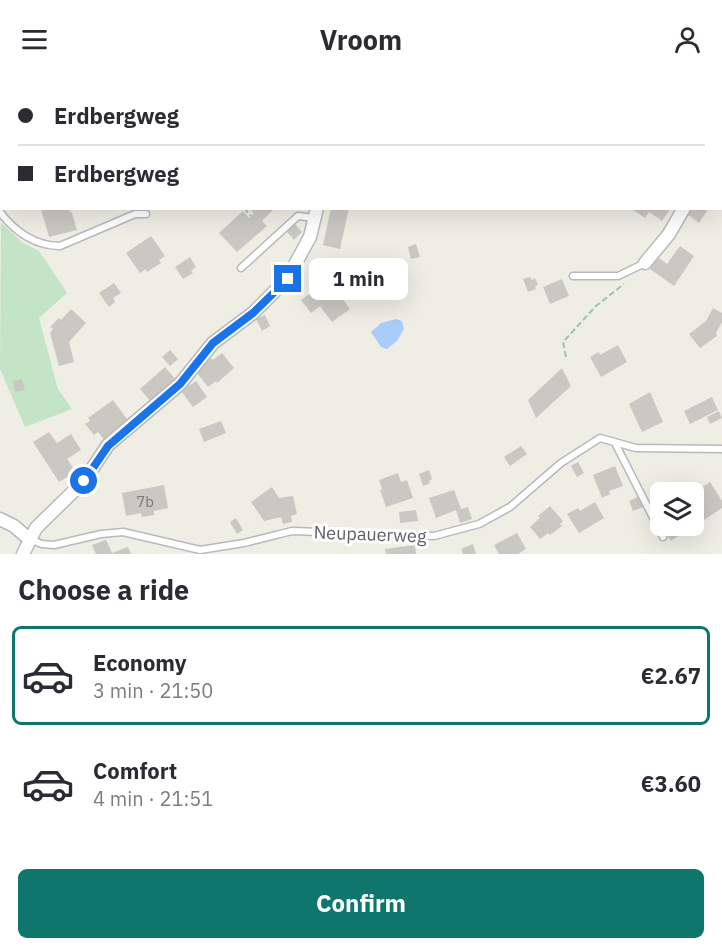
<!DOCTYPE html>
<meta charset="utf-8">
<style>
:root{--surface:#fff;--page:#f2f2f3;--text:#2b2b33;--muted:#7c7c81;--line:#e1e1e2;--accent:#0f766e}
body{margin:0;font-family:"IBM Plex Sans",sans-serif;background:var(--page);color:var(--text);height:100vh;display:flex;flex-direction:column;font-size:22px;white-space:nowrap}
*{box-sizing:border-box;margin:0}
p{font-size:20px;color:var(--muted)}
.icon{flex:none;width:33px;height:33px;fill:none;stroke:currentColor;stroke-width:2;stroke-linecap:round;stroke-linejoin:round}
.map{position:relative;height:476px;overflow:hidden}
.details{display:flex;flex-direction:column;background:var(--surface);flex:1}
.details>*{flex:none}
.guide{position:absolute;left:0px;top:0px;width:723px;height:132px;box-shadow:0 6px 24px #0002;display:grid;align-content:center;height:132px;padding:0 18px;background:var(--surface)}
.fabs{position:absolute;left:650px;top:404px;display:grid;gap:12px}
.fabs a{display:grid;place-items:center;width:54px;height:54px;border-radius:9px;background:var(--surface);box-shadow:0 6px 24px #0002;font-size:30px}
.end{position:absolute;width:27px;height:27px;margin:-14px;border:8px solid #1a73e8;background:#fff;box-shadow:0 0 0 3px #fff}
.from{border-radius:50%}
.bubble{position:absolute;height:42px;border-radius:9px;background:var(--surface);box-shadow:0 6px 24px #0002;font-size:20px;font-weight:800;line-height:42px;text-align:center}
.guide b{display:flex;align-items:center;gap:21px;height:57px;font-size:22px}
.guide b+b{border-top:2px solid var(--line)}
.guide i{width:15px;height:15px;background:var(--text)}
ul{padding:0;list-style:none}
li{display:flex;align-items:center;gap:18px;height:99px;margin:0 12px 9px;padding:0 6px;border:3px solid transparent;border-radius:9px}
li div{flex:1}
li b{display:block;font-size:22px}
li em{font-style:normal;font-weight:800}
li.on{border-color:var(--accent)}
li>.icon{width:54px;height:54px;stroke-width:1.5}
h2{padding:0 18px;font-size:27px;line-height:72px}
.primary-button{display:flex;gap:12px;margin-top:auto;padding:12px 18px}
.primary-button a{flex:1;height:69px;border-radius:9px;background:var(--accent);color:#fff;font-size:24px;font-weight:800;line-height:69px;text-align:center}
header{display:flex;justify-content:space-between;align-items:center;height:78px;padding:0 18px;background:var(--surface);font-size:27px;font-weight:800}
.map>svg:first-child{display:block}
.green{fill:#c4e4c8}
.water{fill:#aaccf9}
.building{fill:#cac8c2}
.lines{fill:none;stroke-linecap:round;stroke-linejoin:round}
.service-casing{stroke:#b8b9be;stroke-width:9}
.minor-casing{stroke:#b8b9be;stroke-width:15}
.path{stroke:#9ec4ae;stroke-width:2;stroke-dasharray:6 3;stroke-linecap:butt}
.service{stroke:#fff;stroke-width:6}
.minor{stroke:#fff;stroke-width:12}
.route{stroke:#1a73e8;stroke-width:8}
.labels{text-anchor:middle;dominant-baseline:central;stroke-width:6;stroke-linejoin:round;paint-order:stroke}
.number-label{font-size:15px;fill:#78797c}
.street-label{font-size:18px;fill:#5d5f65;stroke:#fff}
</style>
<header><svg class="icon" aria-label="menu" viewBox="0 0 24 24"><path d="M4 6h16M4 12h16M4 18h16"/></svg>Vroom<svg class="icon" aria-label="person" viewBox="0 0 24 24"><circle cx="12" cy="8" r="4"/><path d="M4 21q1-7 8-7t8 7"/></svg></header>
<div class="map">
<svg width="722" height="476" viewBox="0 0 722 476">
<rect width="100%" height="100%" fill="#eeeee5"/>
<path class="green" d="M1 145 23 165 39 173 67 215 39 240 58 311 72 331 25 349 0 291Z"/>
<path class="water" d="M396 241 402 243 404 251 397 263 387 271 381 269 371 254 381 245Z"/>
<path class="building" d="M66 130 72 135 77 152 49 159 41 131Z
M249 130H275L262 143 267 148 237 174 219 155 243 133 249 140 254 135Z
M331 130H349L340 171 323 167Z
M634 130H671L662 143 649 134 645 140 633 132Z
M691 130H709L699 145 687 136Z
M295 146 302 154 294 162 287 154Z
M151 158 165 178 159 182 161 185 147 194 146 191 140 195 126 175Z
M416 166 420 179 411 181 408 169Z
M680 168 694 178 674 208 650 191 658 179 667 186Z
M190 179 196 189 191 193 193 195 183 201 175 189Z
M530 199 532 202 535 200 538 207 535 208 536 211 528 214 523 201Z
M562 201 569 218 550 226 543 209Z
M329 202 350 231 332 244 320 228 311 235 301 222Z
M114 205 121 215 113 220 115 224 109 229 99 215Z
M713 230 722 235V244L716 255 717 258 700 270 689 256 706 243Z
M71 231 86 245 69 264 74 284 59 288 50 255 53 251 50 249 59 240 61 242Z
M265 237 270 248 262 253 256 241Z
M618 267 627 284 601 299 590 279 599 274 600 277Z
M170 272 178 281 170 288 162 279Z
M222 275 234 290 217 305 216 303 208 309 197 295 211 280 213 282Z
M165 289 177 303 152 325 140 311Z
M562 290 571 308 536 340 528 322Z
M22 301 25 312 15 314 13 303Z
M196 303 207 319 193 329 181 313Z
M650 314 663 344 642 354 629 326Z
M712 319 718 332 690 346 684 333Z
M113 322 130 345 105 363 98 354 94 357 85 346 90 343 88 340Z
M719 333 722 340 710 346 707 339Z
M221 343 226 355 204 364 199 351Z
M49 354 57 365 71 356 81 372 67 381 76 394 59 404 33 364Z
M521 368 527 376 510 388 504 379Z
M578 384 584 395 577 399 571 388Z
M615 388 623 408 609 413 610 416 602 420 593 397Z
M429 392 432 401 429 403 430 405 423 408 419 396Z
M398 395 401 404 407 402 413 420 386 429 380 412 382 411 379 402Z
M710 404 722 423V430L701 444 698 441 693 444V415Z
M164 407 168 430 154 433V437L142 439 141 435 126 438 122 415Z
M272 409 279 420 293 418 297 436 291 438 292 444 283 446 281 439 264 443 251 424Z
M454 412 461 431 468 429 472 441 460 445 456 432 436 440 429 420Z
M640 418 645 428 633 433 629 423Z
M595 424 604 440 579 455 567 436 578 430 580 433Z
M550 428 563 443 560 446 562 448 550 457 548 455 540 461 530 449 540 440 538 438Z
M416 432 418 443 400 445 399 434Z
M236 440 243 452 237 456 230 444Z
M673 447H677L683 455 671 463 664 453Z
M517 455 526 471 518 476H499L494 467Z
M106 462 112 475 128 469 131 476H96L92 467Z
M473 466 476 476H463L461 471Z
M415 467 416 476H386L385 471Z"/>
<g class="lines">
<defs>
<path id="service" d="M31 0V2
M79 0 80 2
M148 0 149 2
M0 83 2 81
M0 134C14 153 35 168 60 168L135 136H146
M241 190 298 138 314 140
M573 198H618L645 185
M615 365 663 459
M29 461 42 466 54 467 101 456 123 454 200 472 244 465 292 453 434 458 479 446 510 429 561 385 600 360 636 370 722 371"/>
<path id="minor" d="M338 2 339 0
M722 56V54
M645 185 669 156 684 130
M0 441 14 448 29 461
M23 476 36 450 84 403 108 367 180 306 213 265 253 235 287 201 310 159 317 130"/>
</defs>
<use href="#service" class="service-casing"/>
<use href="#minor" class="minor-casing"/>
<path class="path" d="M178 0V2
M244 130 251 138
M566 279 563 264 596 228 624 206"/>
<use href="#service" class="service"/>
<use href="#minor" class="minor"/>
</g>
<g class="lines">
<path class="route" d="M84 403 108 368 180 306 213 265 253 235 288 201"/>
</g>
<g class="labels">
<g class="number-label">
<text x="145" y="423">7b</text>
</g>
<g class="street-label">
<text transform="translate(370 456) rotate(2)">Neupauerweg</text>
</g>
</g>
</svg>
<div class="fabs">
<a><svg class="icon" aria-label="layers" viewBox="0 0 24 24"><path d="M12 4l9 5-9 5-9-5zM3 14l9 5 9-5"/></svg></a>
</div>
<i class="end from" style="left:84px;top:403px"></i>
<i class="end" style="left:288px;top:201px"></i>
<div class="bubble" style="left:309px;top:180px;width:99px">1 min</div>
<div class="guide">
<b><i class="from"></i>Erdbergweg</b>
<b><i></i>Erdbergweg</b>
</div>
</div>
<section class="details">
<h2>Choose a ride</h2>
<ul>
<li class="on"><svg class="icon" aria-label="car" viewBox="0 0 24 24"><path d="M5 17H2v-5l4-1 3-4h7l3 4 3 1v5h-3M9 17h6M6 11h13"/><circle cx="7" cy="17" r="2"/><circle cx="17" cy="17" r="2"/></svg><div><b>Economy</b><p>3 min · 21:50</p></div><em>€2.67</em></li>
<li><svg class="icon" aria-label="car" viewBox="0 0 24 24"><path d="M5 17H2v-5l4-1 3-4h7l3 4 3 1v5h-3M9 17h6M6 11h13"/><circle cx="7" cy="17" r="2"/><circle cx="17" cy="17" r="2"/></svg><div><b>Comfort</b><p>4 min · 21:51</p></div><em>€3.60</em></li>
</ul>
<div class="primary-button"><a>Confirm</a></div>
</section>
